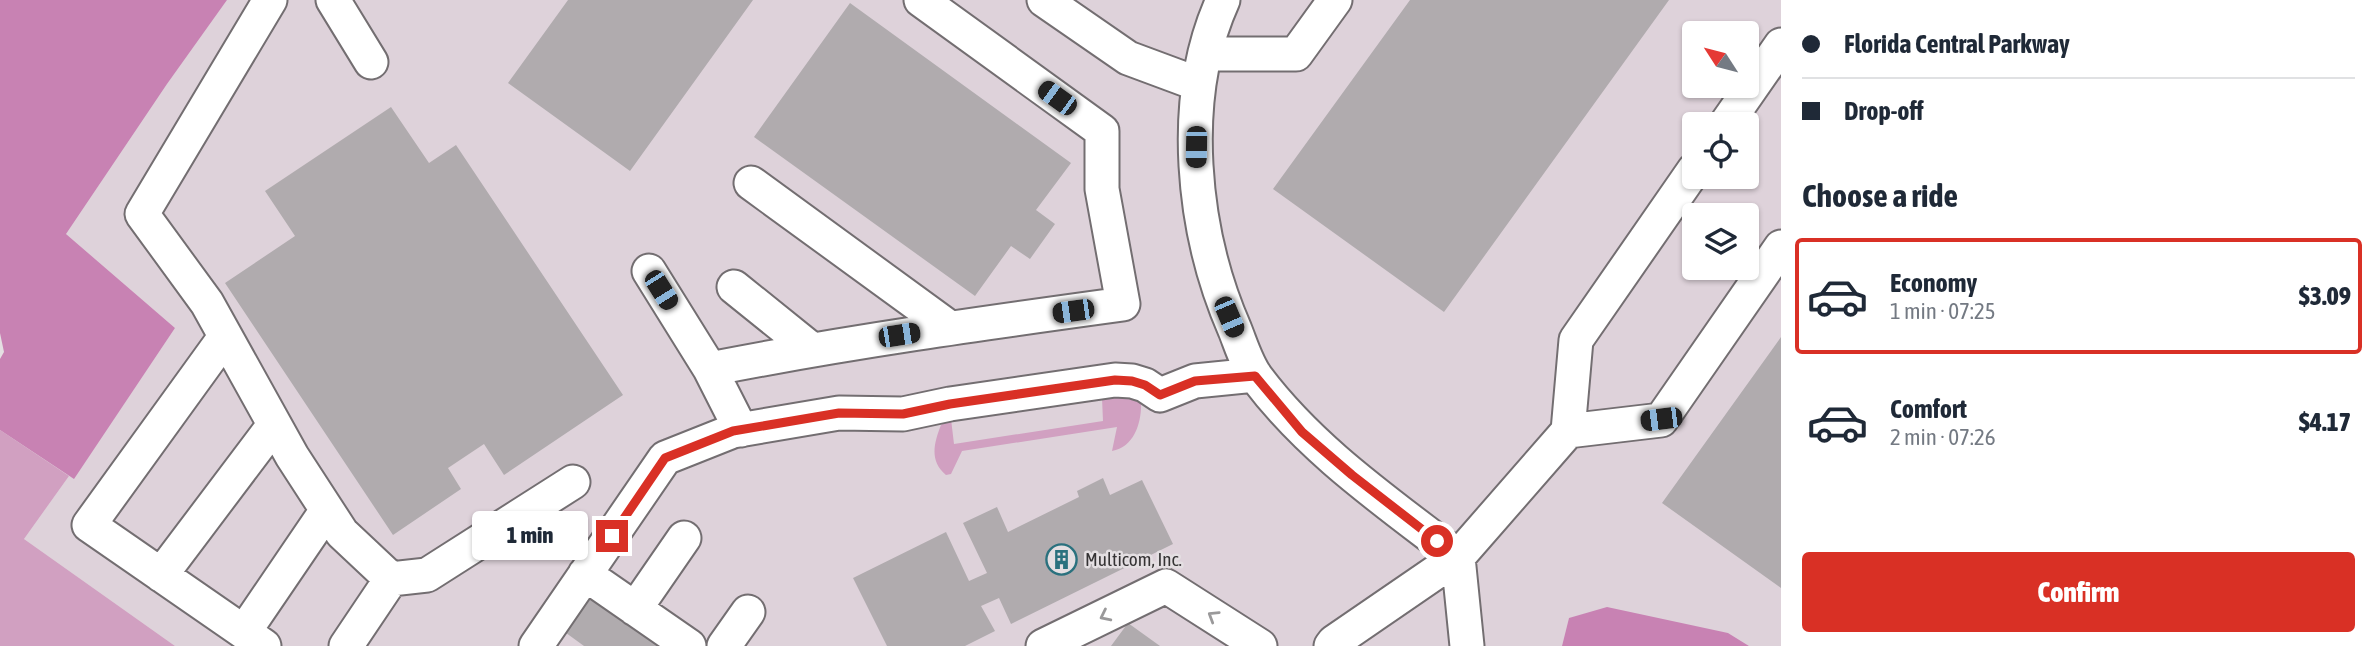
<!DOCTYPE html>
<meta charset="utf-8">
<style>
:root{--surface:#fff;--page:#f2f2f3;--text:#1f2937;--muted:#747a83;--line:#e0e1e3;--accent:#d93025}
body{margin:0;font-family:"Asap Condensed",sans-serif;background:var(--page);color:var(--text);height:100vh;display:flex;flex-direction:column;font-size:26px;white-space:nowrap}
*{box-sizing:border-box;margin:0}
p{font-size:23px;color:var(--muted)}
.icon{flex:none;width:38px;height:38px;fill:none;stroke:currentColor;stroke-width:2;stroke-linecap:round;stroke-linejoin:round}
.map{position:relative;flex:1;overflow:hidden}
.side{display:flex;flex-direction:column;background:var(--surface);width:595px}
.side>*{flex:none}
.banner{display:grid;align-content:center;height:154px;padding:0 21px;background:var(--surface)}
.needle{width:46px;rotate:306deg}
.buttons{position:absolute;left:1682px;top:21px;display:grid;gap:14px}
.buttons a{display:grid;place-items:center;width:77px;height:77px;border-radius:7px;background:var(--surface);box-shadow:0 2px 5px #0004;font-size:35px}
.end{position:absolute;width:32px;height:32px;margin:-16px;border:9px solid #d93025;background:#fff;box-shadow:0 0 0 4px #fff}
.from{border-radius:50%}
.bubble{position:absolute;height:49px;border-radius:7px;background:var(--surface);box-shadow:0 2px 5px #0004;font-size:23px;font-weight:800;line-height:49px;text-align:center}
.car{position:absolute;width:21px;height:42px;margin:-21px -10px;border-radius:9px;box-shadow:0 0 5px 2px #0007;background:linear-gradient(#222 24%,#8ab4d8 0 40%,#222 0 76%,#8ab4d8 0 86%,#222 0)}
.banner b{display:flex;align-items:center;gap:24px;height:66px;font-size:26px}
.banner b+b{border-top:2px solid var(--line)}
.banner i{width:18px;height:18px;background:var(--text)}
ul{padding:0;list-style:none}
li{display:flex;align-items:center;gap:21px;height:116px;margin:0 14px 10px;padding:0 7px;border:4px solid transparent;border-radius:7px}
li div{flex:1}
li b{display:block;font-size:26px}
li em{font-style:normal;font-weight:800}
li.active{border-color:var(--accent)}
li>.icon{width:63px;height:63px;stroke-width:1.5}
h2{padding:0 21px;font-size:32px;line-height:84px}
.action{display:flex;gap:14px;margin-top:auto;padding:14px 21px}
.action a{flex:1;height:80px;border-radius:7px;background:var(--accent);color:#fff;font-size:28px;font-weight:800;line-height:80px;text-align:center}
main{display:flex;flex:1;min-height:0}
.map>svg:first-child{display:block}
.built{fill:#ded2da;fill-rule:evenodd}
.green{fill:#d1a0c1}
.water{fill:#c882b3}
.building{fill:#b0abae}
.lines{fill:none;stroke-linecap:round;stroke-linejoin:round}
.minor-casing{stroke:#736e71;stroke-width:37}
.minor{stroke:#fff;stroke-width:33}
.oneway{stroke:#9a999a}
.route{stroke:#d93025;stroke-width:9}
.labels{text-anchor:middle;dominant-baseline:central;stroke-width:5;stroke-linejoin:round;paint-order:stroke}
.poi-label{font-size:19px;fill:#353334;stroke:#e4dfe2;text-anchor:start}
</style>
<main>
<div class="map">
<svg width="1781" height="646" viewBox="0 0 1781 646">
<rect width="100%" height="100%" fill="#e4dfe2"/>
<path class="built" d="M227 0H1204L1181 81 1179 166 1188 240 1214 320 1463 579 1481 556 1362 463 1314 422 1269 369 1245 313 1221 238 1213 169 1214 88 1234 17 1242 0H1781V646H1749L1728 633 1569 618 1562 646H175L24 539 69 476 74 478 175 328 66 234 167 84ZM1694 33H1746V86H1694ZM1694 124H1746V177H1694ZM1694 215H1746V268H1694Z"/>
<path class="green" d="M1119 393 1141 401C1142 421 1135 447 1112 451L1117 427 962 451 951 474 946 475C929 461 934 443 941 425L951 419 954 444 1103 421 1102 398Z
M0 430 69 476 24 539 175 646H0Z"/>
<path class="water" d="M0 0H227L167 84 66 234 175 328 74 479 0 430V359L4 352 0 333Z
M1607 607 1728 633 1749 646H1562L1569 618Z"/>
<path class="building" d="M568 0H753L630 171 508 83Z
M1410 0H1669L1444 312 1273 189Z
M850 3 1071 163 1036 210 1055 224 1030 259 1011 246 975 296 754 137Z
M391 107 429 163 456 145 623 395 504 475 484 444 448 468 461 489 393 535 225 283 295 236 265 191Z
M1781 337V588L1662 503Z
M1103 478 1110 495 1142 480 1173 544 1011 624 999 598 981 606 995 631 965 646H887L853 578 946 532 969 581 987 573 963 523 997 507 1008 532 1079 497 1077 491Z
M590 592 665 646H584L562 630Z
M1128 623 1160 646H1111Z"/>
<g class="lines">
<defs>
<path id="minor" d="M270 0 142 214 207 303 292 456 342 533 391 579 427 575 573 482
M333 0 371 62
M1044 0 1128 58 1198 84
M1223 0C1178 99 1192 232 1235 330 1241 345 1247 365 1257 378 1312 451 1387 502 1458 557
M1206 54H1296L1335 0
M1726 124 1781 45
M751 183 950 328
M649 271 710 369 741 430
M734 287 811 349
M225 337 89 525 264 646
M710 369C847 342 984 323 1123 304L1102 189V131L921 0
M1568 431 1661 420 1781 247
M1458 557 1467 646
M585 574 689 646
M161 575 274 425
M635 609 684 538
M244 632 327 510
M346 646 391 579
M536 646 665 458 733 431 839 413 903 414 950 404 1115 380 1132 381 1145 385 1160 395 1195 381 1255 375
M724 646 748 612
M1043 646 1166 586 1260 646
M1331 646 1334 642 1458 557 1568 431 1576 340 1694 170"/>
</defs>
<use href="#minor" class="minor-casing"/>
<use href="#minor" class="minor"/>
</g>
<defs><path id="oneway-chevron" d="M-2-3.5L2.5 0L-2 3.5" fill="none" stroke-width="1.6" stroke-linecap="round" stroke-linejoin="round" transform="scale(1.75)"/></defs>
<g class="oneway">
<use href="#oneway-chevron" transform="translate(1105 616) rotate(154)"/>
<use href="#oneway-chevron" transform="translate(1213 616) rotate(-148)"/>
</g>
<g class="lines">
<path class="route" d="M612 536 665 458 733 431 839 413 903 414 950 404 1115 380 1132 381 1145 385 1160 395 1195 381 1255 376 1302 432 1352 475 1437 541"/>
</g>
<defs>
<symbol id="building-ring" viewBox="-11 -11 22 22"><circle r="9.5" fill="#e4dfe2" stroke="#2a717e" stroke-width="1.5"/><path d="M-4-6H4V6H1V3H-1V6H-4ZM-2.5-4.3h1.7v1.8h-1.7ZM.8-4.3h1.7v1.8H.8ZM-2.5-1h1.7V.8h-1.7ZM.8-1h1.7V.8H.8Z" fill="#2a717e"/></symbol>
</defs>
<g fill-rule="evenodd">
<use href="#building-ring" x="1044" y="542" width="35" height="35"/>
</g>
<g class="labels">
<g class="poi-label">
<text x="1085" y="559">Multicom, Inc.</text>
</g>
</g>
</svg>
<div class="buttons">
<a><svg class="needle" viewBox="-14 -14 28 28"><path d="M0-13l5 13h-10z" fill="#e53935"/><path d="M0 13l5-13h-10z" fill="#747a83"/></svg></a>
<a><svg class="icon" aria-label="locate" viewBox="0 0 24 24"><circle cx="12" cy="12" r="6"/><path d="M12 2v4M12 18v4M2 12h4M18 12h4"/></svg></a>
<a><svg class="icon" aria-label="layers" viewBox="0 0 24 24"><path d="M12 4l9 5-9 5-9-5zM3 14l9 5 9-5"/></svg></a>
</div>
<i class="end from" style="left:1437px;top:541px"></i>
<i class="end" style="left:612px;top:536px"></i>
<div class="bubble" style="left:472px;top:511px;width:116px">1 min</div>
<i class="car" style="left:1057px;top:98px;rotate:306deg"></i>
<i class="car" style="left:1196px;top:147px;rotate:181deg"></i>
<i class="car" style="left:661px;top:290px;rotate:148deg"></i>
<i class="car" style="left:1073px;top:311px;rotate:262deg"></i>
<i class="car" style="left:1229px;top:317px;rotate:157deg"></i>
<i class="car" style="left:899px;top:335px;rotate:81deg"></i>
<i class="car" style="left:1661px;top:419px;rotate:263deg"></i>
</div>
<section class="side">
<div class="banner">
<b><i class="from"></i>Florida Central Parkway</b>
<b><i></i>Drop-off</b>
</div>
<h2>Choose a ride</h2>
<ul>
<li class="active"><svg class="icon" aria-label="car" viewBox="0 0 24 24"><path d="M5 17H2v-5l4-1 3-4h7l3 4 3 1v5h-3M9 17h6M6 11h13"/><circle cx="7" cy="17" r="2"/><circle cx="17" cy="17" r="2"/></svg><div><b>Economy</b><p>1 min · 07:25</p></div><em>$3.09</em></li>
<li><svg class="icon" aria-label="car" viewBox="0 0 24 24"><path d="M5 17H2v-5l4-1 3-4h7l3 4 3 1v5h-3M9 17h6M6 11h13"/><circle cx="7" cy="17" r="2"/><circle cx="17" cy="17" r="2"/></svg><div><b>Comfort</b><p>2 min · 07:26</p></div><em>$4.17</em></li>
</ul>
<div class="action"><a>Confirm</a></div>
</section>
</main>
